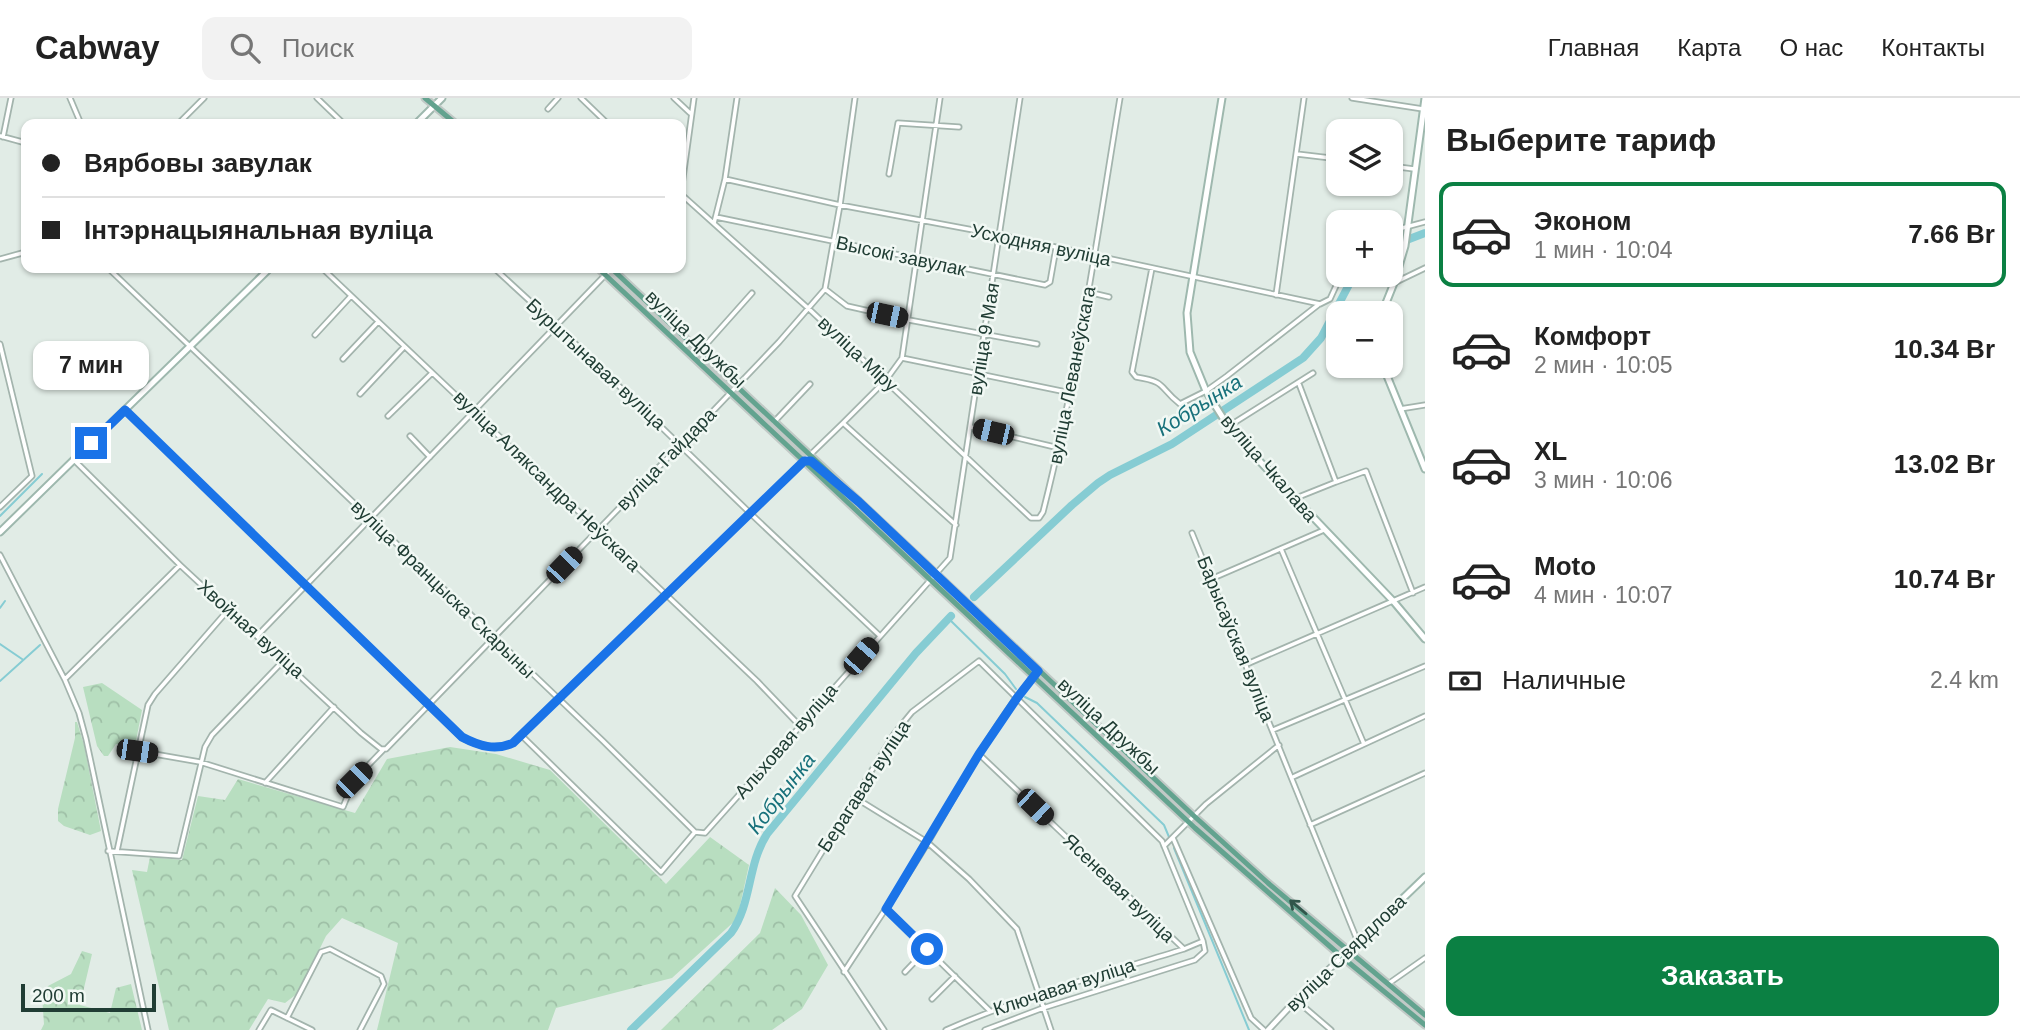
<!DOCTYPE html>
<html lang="ru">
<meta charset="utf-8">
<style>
:root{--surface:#fff;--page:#f2f2f2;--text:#222;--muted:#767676;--line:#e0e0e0;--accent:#0b8043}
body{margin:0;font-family:Arial,sans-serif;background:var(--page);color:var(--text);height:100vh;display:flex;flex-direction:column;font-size:26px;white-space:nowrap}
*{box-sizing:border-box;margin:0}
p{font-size:23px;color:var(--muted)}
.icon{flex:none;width:38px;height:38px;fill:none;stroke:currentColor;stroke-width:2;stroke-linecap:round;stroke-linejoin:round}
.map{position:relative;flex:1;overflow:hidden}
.side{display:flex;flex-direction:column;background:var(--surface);width:595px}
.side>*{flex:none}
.hud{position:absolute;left:21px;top:21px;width:665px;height:154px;border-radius:14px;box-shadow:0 2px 5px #0004;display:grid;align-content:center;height:154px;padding:0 21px;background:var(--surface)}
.controls{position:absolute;left:1326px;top:21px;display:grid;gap:14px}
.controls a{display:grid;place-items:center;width:77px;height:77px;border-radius:14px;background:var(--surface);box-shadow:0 2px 5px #0004;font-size:35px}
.scale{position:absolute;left:21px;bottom:18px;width:135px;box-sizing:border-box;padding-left:7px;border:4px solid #203d34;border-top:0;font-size:19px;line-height:24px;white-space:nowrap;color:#203d34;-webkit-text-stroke:5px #f1f8f4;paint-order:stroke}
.end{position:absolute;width:32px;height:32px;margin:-16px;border:9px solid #1a73e8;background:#fff;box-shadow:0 0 0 4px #fff}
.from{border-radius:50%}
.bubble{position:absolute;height:49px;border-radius:14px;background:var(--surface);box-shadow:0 2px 5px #0004;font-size:23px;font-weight:800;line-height:49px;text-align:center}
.car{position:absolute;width:21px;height:42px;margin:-21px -10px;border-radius:9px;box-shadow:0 0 5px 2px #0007;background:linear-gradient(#222 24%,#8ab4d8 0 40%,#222 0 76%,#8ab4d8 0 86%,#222 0)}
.hud b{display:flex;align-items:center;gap:24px;height:66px;font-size:26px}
.hud b+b{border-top:2px solid var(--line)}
.hud i{width:18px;height:18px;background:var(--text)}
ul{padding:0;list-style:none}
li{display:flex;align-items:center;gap:21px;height:105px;margin:0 14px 10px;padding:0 7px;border:4px solid transparent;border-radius:14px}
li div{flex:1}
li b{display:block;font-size:26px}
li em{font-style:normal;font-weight:800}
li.on{border-color:var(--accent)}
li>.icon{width:63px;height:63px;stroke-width:1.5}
h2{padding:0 21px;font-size:32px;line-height:84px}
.pay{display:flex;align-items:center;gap:18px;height:77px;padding:0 21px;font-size:26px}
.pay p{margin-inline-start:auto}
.primary-button{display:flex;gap:14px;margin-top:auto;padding:14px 21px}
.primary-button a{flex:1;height:80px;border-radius:14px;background:var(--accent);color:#fff;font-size:28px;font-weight:800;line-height:80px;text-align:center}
header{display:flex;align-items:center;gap:42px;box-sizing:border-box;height:98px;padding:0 35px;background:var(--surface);border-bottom:2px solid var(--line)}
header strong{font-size:33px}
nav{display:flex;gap:38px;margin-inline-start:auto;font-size:24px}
.search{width:490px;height:63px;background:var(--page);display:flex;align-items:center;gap:18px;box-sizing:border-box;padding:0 24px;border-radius:14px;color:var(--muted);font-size:26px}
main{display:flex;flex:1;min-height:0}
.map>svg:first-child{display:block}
.forest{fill:url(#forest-crowns)}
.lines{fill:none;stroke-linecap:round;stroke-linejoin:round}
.stream{stroke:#86ccd3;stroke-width:2}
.river{stroke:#86ccd3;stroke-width:8}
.minor-casing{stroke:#a3b4ad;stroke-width:7}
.tertiary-casing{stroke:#a3b4ad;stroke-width:8}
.secondary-casing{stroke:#9eb8ae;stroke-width:9}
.primary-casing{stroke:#c1c9c6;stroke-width:9}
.minor{stroke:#fff;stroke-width:3.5}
.tertiary{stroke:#fff;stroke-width:4.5}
.secondary{stroke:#fff;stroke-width:5}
.primary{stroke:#63a38f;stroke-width:5}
.oneway{stroke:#31564b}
.route{stroke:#1a73e8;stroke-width:9}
.labels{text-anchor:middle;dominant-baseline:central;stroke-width:5;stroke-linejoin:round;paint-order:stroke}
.street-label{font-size:19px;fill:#203d34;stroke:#f1f8f4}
.water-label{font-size:21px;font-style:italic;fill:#18717b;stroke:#f1f8f4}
</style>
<header>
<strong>Cabway</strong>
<div class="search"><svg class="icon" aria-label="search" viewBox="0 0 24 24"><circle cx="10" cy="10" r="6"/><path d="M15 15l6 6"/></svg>Поиск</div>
<nav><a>Главная</a><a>Карта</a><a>О нас</a><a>Контакты</a></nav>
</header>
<main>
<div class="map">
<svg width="1425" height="932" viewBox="0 0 1425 932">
<defs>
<pattern id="forest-crowns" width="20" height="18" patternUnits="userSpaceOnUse" patternTransform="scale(1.75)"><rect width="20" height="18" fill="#b8dec0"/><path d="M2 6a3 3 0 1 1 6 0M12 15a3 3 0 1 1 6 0" fill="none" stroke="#9ebfa6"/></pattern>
</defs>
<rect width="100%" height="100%" fill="#e1ece6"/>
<path class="forest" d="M102 585 142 612 135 648 116 646 108 658H104L97 648 83 589Z
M75 624H77L84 647 101 733 90 737 64 728 58 723V711L75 640Z
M450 649 496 656 550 672 666 786 710 739 749 767 737 821 672 880 556 910 548 932H377L398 845 342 820 326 838 298 895 285 905 268 901 249 932H169L132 772 147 774 150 759 182 762 198 698 225 702 238 681 355 715 387 661Z
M775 790 801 817 828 867 802 911 772 932H661L760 835Z
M82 853 92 856 80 907 110 915 116 890 131 886 142 932H41L44 926 42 898 48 888 71 876Z"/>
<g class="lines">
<path class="stream" d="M0 418 42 376
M0 510 5 503
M948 520 1005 576 1016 591
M0 546 22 561
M0 583 40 547
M1025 599 1037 605 1164 727 1169 739
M1174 750 1249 932"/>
<path class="river" d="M1391 148 1425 135
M974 499 1072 407 1098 385 1110 377 1172 346 1303 260 1321 240 1354 177
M631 932 731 835C752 806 747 767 767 736L916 555 951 518"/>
<defs>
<path id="minor" d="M70 0 81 26
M317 0 344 26
M581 0 608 26
M674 0 690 15
M1352 0 1423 11
M548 11 558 0
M178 26 204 0
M0 38 26 45
M3 39 11 0
M1297 56 1339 61
M1391 68 1414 71
M889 76 898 25 959 29
M725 81 840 107 1000 137 1320 206 1330 201 1341 177
M681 94 694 0
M681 96 809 211 1031 420H1039L1043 414C1078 277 1097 139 1120 0
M716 119 1045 187 1050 184 1056 150
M714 125 725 81 737 0
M1391 133 1425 124
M0 161 26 154
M108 170 603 643 695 734
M322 170 757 583 800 628
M494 170 556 227 750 415 879 537
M1152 170 1132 274 1136 279C1168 284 1158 289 1180 306L1206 293 1227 278 1318 207
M1394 185 1425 170
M825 191 847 208 909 222 1037 246
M1088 194 1109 199
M1276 197 1304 0
M315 237 351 198
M0 246 32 378 0 409
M703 250 752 195
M902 260 1071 295
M343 261 378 224
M1299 286 1336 384 1366 373 1413 495
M360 296 404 249
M1400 311 1425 307
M125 312 462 640C479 648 495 653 513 645L843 325 886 282 902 260 940 0
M388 318 432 275
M774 324 810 286
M843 325 956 427
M1229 328 1313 275
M971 329 1059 350
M410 338 430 359
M74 362 180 467 361 635 381 651H386L715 311 779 244 825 191 840 107 855 0
M1296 400 1336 384
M1192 435 1358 844
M1281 451 1364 646
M0 457 65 582 79 615 86 641 148 932
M1211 481 1324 432
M258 537 611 171
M1247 566 1425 489
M65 581 180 467
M1273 632 1425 568
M521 637 661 774 695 734
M137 653 200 664 343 709 354 682 383 652
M980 657 1184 851 1203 843
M1293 679 1425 618
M265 685 334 609
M854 699 927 744 969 781 1017 831 1051 932
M1310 727 1425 675
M695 734 705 735 950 460 1020 0
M1173 740 1251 920 1264 932
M1164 748 1206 706 1279 647
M108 753 179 758 205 649 212 637 284 562
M117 753 148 607 155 596 229 511
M886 811 990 913
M844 874C873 829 904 785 931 739 964 683 995 622 1038 573
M905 874 927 851
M1388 886 1425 860
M932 901 955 878
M1296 902 1331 932
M287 920 321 854 330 851 381 878 384 886 360 932
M259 932 271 912 312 932
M884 932 795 798 894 636 912 614 979 563 1162 743 1203 843 1205 853 1195 862 1043 910 985 932
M946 932C1023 898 1104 876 1184 851"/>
<path id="tertiary" d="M1268 932 1296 902 1342 859"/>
<path id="secondary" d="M1222 0 1187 215 1190 254 1206 293 1223 320 1249 352 1394 504 1425 541
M416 26 442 0
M1382 215 1394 185 1405 148 1425 0
M1383 268 1425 371
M0 434 270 170
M1342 859 1425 779"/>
<path id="primary" d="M425 0 456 26
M598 170 1195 730 1342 859 1425 927
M611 170 1194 718 1268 785 1425 917"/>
</defs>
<use href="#minor" class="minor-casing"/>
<use href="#tertiary" class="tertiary-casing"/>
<use href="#secondary" class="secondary-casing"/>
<use href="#primary" class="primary-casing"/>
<use href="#minor" class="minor"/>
<use href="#tertiary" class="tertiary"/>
<use href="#secondary" class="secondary"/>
<use href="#primary" class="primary"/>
</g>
<defs><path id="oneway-shaft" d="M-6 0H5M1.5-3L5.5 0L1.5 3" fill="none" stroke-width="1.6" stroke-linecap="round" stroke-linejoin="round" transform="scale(1.75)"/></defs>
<use class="oneway" href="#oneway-shaft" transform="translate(1298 809) rotate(-140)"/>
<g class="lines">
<path class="route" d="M91 345 125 312 462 639C479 648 495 653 513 645L804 363H811L859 404 1038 573 1017 600 979 656 886 811 927 851"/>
</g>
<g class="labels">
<g class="street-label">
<text transform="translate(1041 147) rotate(12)">Усходняя вуліца</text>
<text transform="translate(901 158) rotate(12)">Высокі завулак</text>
<text transform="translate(696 241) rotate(44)">вуліца Дружбы</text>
<text transform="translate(984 241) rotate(-81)">вуліца 9 Мая</text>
<text transform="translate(858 256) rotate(43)">вуліца Міру</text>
<text transform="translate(596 266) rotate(43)">Бурштынавая вуліца</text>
<text transform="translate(1072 277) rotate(-79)">вуліца Леванеўскага</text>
<text transform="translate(666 361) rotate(-46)">вуліца Гайдара</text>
<text transform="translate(1269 370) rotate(49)">вуліца Чкалава</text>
<text transform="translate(547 383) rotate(44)">вуліца Аляксандра Неўскага</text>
<text transform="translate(443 491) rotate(44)">вуліца Францыска Скарыны</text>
<text transform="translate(251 531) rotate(42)">Хвойная вуліца</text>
<text transform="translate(1236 541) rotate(68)">Барысаўская вуліца</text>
<text transform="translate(1109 628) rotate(43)">вуліца Дружбы</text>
<text transform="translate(786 643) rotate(-49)">Альховая вуліца</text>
<text transform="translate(864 688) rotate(-57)">Берагавая вуліца</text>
<text transform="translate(1119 790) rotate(44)">Ясеневая вуліца</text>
<text transform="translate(1346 855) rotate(-44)">вуліца Свярдлова</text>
<text transform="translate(1064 889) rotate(-18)">Ключавая вуліца</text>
</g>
<g class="water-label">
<text transform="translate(1199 307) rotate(-32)">Кобрынка</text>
<text transform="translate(781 695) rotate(-52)">Кобрынка</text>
</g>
</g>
</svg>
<div class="controls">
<a><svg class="icon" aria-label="layers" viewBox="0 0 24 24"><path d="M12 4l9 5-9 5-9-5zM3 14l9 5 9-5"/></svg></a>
<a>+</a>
<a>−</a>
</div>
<div class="scale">200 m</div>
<i class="end from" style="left:927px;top:851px"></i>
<i class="end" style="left:91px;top:345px"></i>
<div class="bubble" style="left:33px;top:243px;width:116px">7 мин</div>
<i class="car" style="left:887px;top:217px;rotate:102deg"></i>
<i class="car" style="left:993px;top:334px;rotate:283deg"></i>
<i class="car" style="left:564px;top:467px;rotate:44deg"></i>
<i class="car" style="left:861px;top:558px;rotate:41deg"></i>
<i class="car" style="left:137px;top:653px;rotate:98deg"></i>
<i class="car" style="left:354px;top:682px;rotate:45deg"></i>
<i class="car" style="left:1035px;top:709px;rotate:134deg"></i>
<div class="hud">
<b><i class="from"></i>Вярбовы завулак</b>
<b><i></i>Інтэрнацыянальная вуліца</b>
</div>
</div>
<section class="side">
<h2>Выберите тариф</h2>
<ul>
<li class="on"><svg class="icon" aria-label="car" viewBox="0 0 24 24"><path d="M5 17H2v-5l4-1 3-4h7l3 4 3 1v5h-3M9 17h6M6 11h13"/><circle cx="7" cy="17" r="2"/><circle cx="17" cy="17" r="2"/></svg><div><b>Эконом</b><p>1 мин · 10:04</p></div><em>7.66 Br</em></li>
<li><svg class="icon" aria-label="car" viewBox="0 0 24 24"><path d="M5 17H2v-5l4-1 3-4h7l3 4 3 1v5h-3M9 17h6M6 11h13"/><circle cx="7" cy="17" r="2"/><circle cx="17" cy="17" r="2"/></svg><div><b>Комфорт</b><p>2 мин · 10:05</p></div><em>10.34 Br</em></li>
<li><svg class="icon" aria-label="car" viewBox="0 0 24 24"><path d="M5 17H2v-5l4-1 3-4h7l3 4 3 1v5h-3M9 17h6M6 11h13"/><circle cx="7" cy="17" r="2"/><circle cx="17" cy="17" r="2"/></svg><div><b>XL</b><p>3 мин · 10:06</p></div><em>13.02 Br</em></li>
<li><svg class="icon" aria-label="car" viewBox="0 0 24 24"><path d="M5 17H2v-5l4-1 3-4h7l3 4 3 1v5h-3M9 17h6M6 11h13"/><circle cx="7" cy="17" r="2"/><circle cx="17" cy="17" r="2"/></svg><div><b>Moto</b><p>4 мин · 10:07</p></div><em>10.74 Br</em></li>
</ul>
<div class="pay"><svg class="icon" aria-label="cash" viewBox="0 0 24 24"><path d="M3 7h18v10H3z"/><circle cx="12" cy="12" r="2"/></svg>Наличные<p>2.4 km</p></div>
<div class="primary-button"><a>Заказать</a></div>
</section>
</main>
